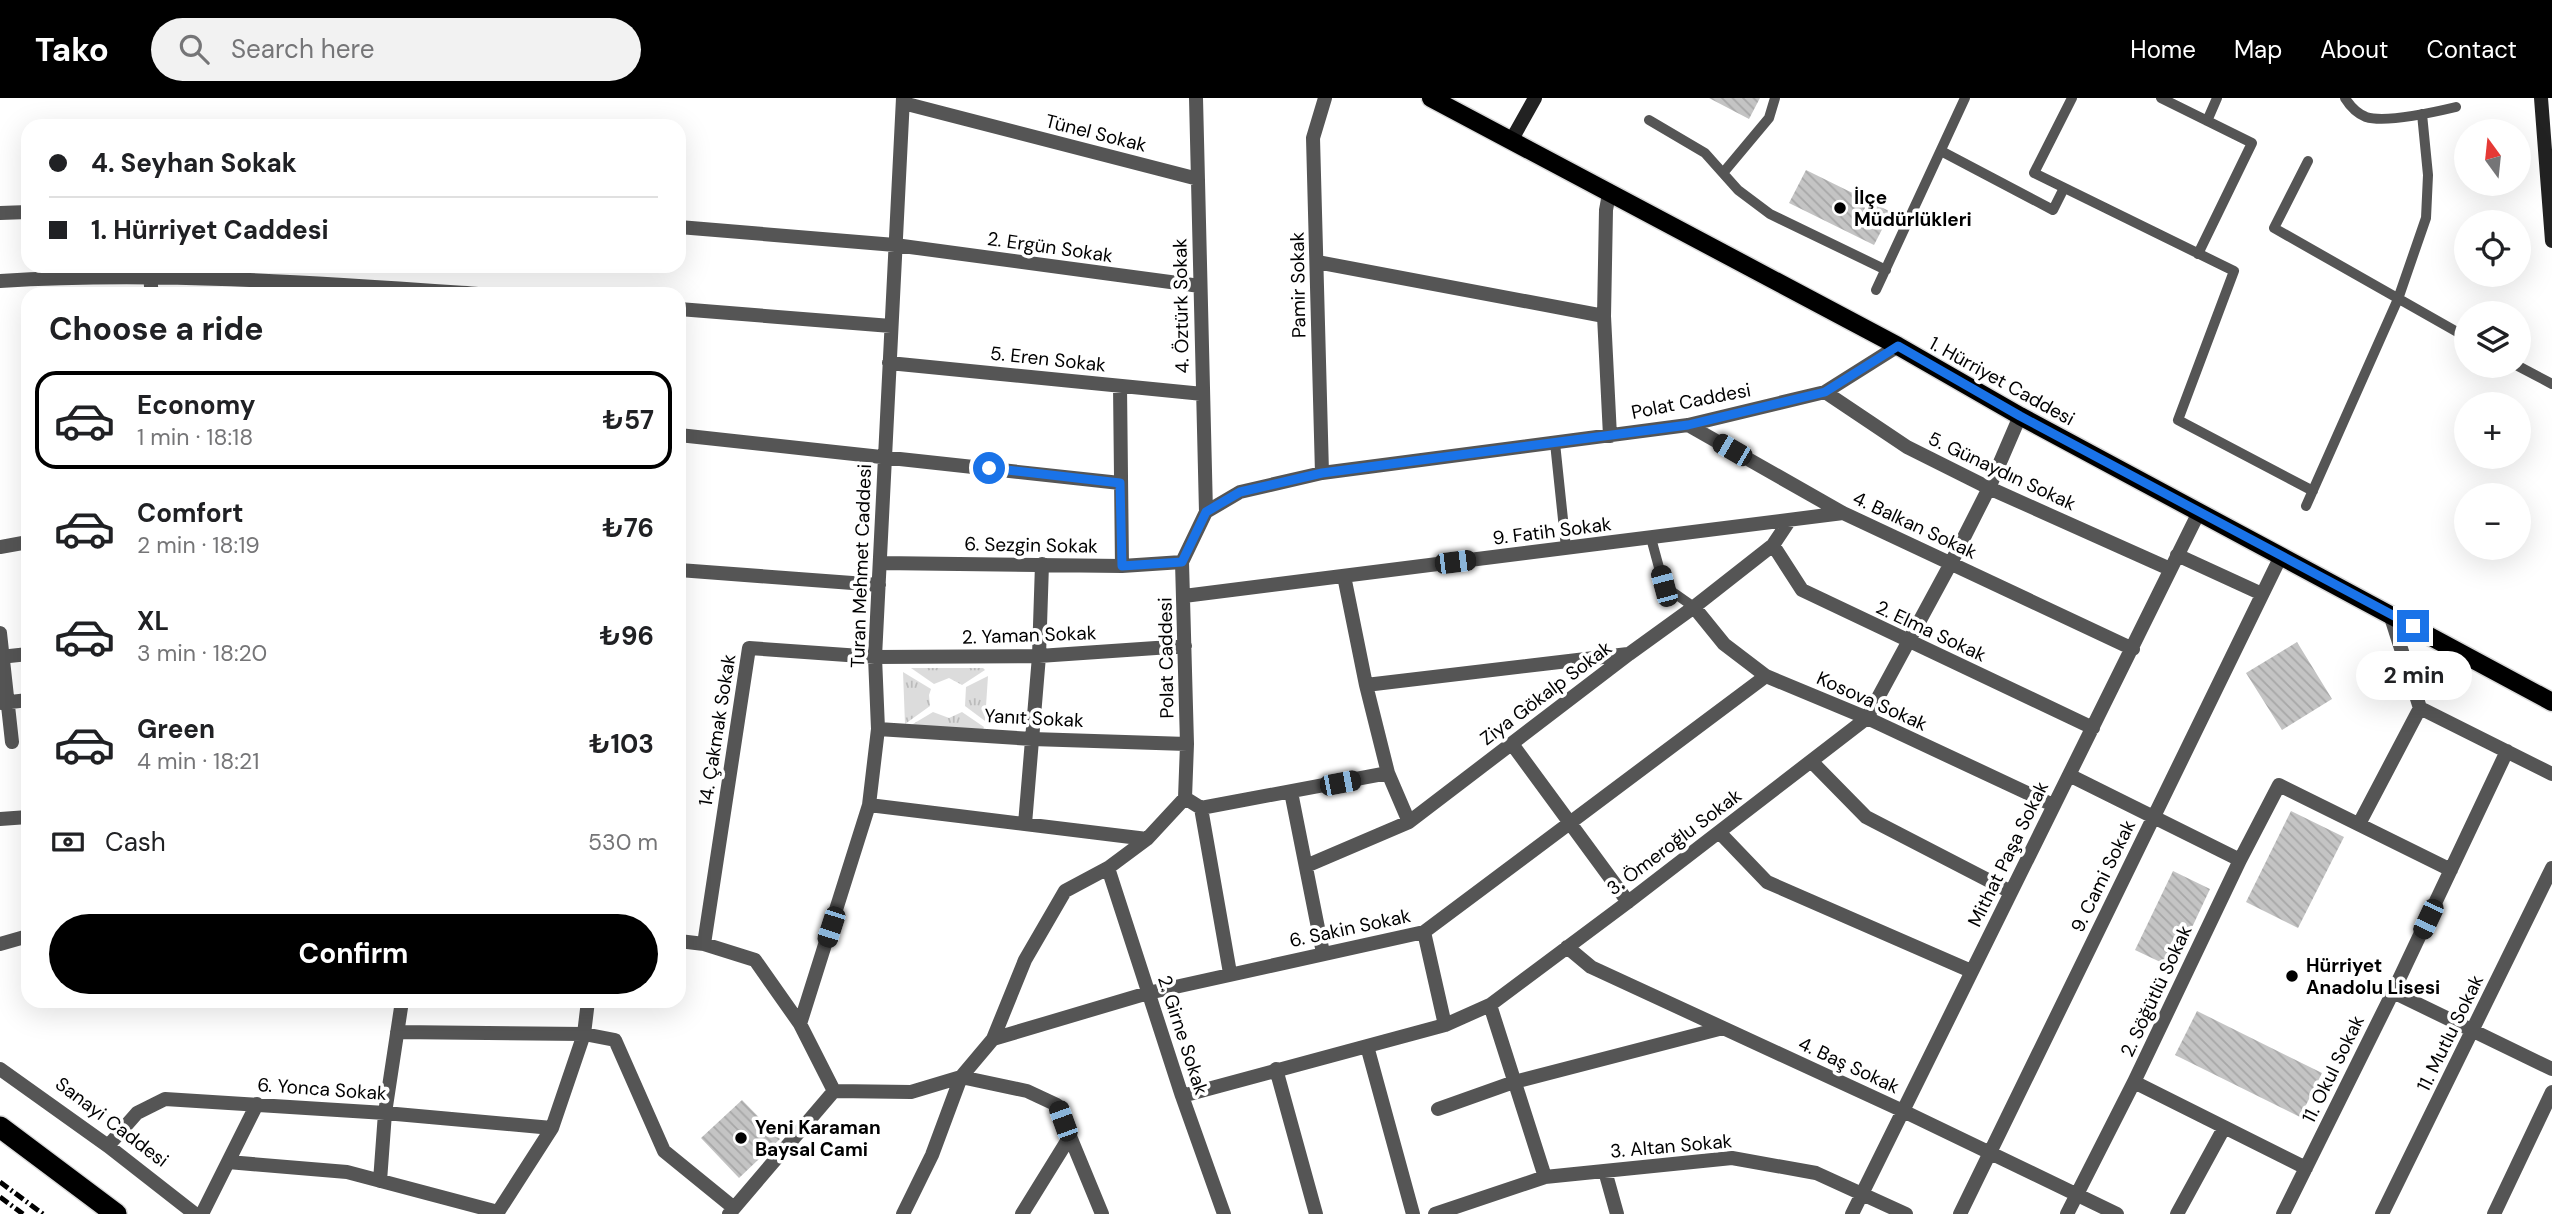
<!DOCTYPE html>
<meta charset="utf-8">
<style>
:root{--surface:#fff;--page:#f2f2f2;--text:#202124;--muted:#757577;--line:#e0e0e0;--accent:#000}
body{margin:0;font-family:"DM Sans",sans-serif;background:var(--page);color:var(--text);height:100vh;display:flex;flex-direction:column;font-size:26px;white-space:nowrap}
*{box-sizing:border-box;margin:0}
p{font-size:23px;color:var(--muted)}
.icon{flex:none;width:38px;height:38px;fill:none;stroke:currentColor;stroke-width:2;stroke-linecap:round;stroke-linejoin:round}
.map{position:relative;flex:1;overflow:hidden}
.drawer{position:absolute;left:21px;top:189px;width:665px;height:721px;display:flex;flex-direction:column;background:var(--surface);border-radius:21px;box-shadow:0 7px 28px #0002}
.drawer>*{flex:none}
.banner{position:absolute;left:21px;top:21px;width:665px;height:154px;border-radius:21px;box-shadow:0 7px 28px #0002;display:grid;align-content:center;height:154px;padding:0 28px;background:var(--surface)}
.needle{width:46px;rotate:345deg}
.buttons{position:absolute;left:2454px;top:21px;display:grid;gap:14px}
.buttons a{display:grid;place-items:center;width:77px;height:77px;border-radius:50%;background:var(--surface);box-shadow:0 7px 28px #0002;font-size:35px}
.end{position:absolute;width:32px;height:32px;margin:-16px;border:9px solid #1a73e8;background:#fff;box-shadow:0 0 0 4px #fff}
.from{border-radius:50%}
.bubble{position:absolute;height:49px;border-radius:24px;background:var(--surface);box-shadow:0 7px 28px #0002;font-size:23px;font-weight:700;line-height:49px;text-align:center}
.car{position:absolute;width:21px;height:42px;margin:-21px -10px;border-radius:9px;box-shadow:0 0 5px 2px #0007;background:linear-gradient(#222 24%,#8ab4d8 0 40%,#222 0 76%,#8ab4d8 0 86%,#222 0)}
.banner b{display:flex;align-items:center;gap:24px;height:66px;font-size:26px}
.banner b+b{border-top:2px solid var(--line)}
.banner i{width:18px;height:18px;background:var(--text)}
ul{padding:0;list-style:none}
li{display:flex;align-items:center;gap:21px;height:98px;margin:0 14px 10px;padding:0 14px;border:4px solid transparent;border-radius:21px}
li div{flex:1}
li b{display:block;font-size:26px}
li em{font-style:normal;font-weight:700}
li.on{border-color:var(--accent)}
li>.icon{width:63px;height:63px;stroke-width:1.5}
h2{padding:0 28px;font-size:32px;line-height:84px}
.pay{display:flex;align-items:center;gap:18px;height:77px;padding:0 28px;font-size:26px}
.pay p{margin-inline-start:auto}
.action{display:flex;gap:14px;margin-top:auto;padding:14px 28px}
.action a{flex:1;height:80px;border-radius:42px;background:var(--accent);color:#fff;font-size:28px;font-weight:700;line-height:80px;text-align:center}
header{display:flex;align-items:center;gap:42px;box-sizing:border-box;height:98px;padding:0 35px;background:var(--accent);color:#fff}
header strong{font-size:33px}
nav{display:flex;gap:38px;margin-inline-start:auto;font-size:24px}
.search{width:490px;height:63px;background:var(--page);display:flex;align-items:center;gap:18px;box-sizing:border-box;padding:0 24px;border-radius:38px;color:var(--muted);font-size:26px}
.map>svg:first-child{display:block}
.park{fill:url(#park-tufts)}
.building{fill:url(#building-back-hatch)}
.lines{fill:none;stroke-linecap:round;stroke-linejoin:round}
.primary-casing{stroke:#dbdbdb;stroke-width:21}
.highway-casing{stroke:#dbdbdb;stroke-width:24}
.lane{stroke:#555;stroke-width:10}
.street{stroke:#555;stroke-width:14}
.secondary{stroke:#222;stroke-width:14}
.primary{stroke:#000;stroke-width:18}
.highway{stroke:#000;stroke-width:21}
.rail{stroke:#000;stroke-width:5;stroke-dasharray:10 3.5 2 3.5;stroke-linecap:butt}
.route{stroke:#1a73e8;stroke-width:9}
.poi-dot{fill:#000;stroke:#fff;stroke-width:2.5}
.labels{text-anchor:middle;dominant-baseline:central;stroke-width:7;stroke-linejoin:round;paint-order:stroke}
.street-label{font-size:19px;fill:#000;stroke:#fff}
.poi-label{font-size:19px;font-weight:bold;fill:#000;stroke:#fff;text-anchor:start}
</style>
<header>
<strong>Tako</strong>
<div class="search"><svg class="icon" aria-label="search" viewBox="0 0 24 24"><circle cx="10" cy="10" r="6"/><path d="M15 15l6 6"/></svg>Search here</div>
<nav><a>Home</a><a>Map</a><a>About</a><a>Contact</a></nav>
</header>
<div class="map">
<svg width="2552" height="1116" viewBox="0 0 2552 1116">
<defs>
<pattern id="park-tufts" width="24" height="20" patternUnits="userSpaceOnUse" patternTransform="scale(1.75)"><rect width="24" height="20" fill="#dcdcdc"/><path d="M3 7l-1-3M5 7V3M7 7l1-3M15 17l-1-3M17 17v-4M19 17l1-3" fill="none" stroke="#bbb"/></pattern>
<pattern id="building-back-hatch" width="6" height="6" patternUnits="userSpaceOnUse" patternTransform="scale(1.75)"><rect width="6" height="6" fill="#c4c4c4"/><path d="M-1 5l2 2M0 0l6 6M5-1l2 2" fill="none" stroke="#a7a7a7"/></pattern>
</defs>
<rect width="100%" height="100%" fill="#fff"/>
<path class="park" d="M911 570H983L985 572 962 587 949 580 934 586Z
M903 574 931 591 929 597 930 608 905 626Z
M988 578 985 623 965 608 966 589Z
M933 614 949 620 962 614 984 629 983 632 908 629Z"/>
<path class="building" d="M1709 0H1760L1749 21Z
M1806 72 1891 114 1874 147 1789 105Z
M2297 544 2332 601 2282 632 2246 575Z
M2291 713 2344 739 2298 830 2246 804Z
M2173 773 2210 791 2173 870 2135 852Z
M2197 913 2322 975 2300 1019 2175 957Z
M742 1002 780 1041 739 1080 701 1040Z"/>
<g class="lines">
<defs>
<path id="primary" d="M1431 0 1898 248 2020 318 2552 604"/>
<path id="highway" d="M0 1029 116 1116"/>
</defs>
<use href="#primary" class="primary-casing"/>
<use href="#highway" class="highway-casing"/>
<path class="lane" d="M2072 0 2034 75 2234 173 2178 322 2313 393
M2161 0 2252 45 2198 156
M2345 0C2350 8 2356 15 2366 19 2385 25 2435 14 2456 9
M1649 22 1705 55 1738 92 1770 116 1886 172
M2207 23 2217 0
M1941 53 2053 112 2064 90
M2308 63 2274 130 2466 239
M1723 75 1769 20 1775 0
M1876 192 1965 0
M2518 268 2552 286
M1555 345 1566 450
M2306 408 2398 201 2426 120 2428 77 2422 16
M1651 440 1664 488 1694 509"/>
<path class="street" d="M1196 0 1206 414
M903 5 1198 81
M1609 96 1606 112 1604 218 1610 338
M0 115 28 114
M679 129 895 147 1200 188
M1317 164 1604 218
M150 180 152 196
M0 183C159 173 320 185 478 196
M679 211 891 228
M889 265 1203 296
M1120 288 1122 468
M1825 294 1907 349 1989 390 2170 471
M1688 327 1843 415 2133 551
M679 337 1120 385
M1322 375 1313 40 1325 0
M1773 447 1802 492 2093 630
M0 449 28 444
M2177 457 2262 496
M880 465 1122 468 1182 464
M679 472 879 487
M1344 478 1366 587 1388 675 1409 724
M1184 498 1843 415
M1694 509 1724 546 1766 578 1867 620 2053 707
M2390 516 2420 610 2552 676
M0 535 12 644
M0 559 28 556
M1366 587 1628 556
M2 605 28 602
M878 631 1032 641 1187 646
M1512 646 1628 804
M1812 664 1866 719 2011 794
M2069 677 2240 762
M1291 694 1323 855
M1185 700 1201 710 1388 675
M869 707 1147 741
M1201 710 1230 875
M0 721 28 719
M1025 726 1039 558 1042 466
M2359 726 2420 610
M1719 734 1767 784 1971 873
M1306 768 1409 724 1629 556 1694 509 1773 447 1789 423
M1108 770 1182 998 1224 1116
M1424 834 1445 927
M679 843 704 846 755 862 800 926 834 993 911 994 961 979 993 941 1025 862 1065 793 1108 770 1147 741 1185 700 1187 646 1182 464 1206 414 1240 394 1322 375 1688 327 1825 294 1898 248
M0 846 28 838
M704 846 749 550 875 559 1039 558 1185 548
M1567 849 1591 869 1901 1012 2117 1116
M2393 894 2552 971
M1490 907 1545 1079
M800 926 869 707 878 631 875 559 903 0
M397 934 584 936 615 942 664 1053 734 1110
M993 941 1148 895 1424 834 1766 578
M1367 948 1413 1116
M0 971 108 1048 195 1116
M1276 971 1316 1116
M2134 984 2306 1070
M1182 998 1445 927 1490 907 1628 804 1867 620 1951 465 1989 390 2020 318
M1438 1011 1514 984 1723 930
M108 1048 137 1015 165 1001 385 1015 552 1030
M228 1064 347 1074 498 1114 552 1030 584 936 588 903
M1605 1073 1617 1116
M380 1083 385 1015 402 903
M202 1116 257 1006
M729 1116 834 993
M903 1116 932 1057 961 979 1027 993 1057 1007 1102 1116
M1022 1116 1069 1040
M1435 1116 1545 1079 1732 1060 1816 1075 1906 1116
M1852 1116 2199 414
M1960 1116 2281 458
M2067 1116 2134 984 2240 762 2279 687 2451 772
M2177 1116 2224 1030
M2283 1116 2393 894 2507 653
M2382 1116 2552 770
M2494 1116 2552 994"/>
<path class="secondary" d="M2541 0 2552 143
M1511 43 1535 0"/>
<use href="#primary" class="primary"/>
<use href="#highway" class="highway"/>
<path class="rail" d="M0 1084 43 1116
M0 1099 23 1116"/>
</g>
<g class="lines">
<path class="route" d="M989 370 1120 385 1122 468 1182 464 1206 414 1240 394 1322 375 1688 327 1825 294 1898 248 2020 318 2413 528"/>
</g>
<g class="poi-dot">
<circle cx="1840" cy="110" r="7"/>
<circle cx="2292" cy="878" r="7"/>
<circle cx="741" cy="1040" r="7"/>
</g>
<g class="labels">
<g class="street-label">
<text transform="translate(1096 35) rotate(14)">Tünel Sokak</text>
<text transform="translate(1050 149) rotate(8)">2. Ergün Sokak</text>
<text transform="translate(1298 187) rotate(-91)">Pamir Sokak</text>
<text transform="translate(1181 208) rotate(-91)">4. Öztürk Sokak</text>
<text transform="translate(1048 261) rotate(6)">5. Eren Sokak</text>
<text transform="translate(2002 283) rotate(29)">1. Hürriyet Caddesi</text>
<text transform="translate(1691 303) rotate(-11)">Polat Caddesi</text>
<text transform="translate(2002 373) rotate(25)">5. Günaydın Sokak</text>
<text transform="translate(1915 427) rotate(25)">4. Balkan Sokak</text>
<text transform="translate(1552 433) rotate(-7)">9. Fatih Sokak</text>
<text transform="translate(1031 447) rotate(1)">6. Sezgin Sokak</text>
<text transform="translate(861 468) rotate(-88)">Turan Mehmet Caddesi</text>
<text transform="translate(1931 533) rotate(25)">2. Elma Sokak</text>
<text transform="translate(1029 537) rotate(-2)">2. Yaman Sokak</text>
<text transform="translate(1166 560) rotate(-91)">Polat Caddesi</text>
<text transform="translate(1546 595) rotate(-37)">Ziya Gökalp Sokak</text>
<text transform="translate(1872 603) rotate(24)">Kosova Sokak</text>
<text transform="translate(1034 620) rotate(3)">Yanıt Sokak</text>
<text transform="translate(717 632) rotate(-81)">14. Çakmak Sokak</text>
<text transform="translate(1674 744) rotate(-37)">3. Ömeroğlu Sokak</text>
<text transform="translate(2008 756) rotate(-64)">Mithat Paşa Sokak</text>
<text transform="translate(2103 778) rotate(-64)">9. Cami Sokak</text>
<text transform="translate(1350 830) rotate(-12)">6. Sakin Sokak</text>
<text transform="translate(2156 893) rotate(-65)">2. Söğütlü Sokak</text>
<text transform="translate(2450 935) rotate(-64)">11. Mutlu Sokak</text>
<text transform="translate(1183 937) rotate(72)">2. Girne Sokak</text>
<text transform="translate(1849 967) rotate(25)">4. Baş Sokak</text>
<text transform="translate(2333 971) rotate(-64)">11. Okul Sokak</text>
<text transform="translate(322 991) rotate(4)">6. Yonca Sokak</text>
<text transform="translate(112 1024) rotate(37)">Sanayi Caddesi</text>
<text transform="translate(1671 1048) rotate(-5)">3. Altan Sokak</text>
</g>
<g class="poi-label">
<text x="1854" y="99">İlçe<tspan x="1854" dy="22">Müdürlükleri</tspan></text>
<text x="2306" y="867">Hürriyet<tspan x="2306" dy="22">Anadolu Lisesi</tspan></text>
<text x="755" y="1029">Yeni Karaman<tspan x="755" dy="22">Baysal Cami</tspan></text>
</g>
</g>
</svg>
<div class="buttons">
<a><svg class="needle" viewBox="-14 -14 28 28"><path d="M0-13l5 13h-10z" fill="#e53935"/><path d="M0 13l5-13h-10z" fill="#757577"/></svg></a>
<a><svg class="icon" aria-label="locate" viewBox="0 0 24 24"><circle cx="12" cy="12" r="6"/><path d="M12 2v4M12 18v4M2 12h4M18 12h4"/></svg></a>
<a><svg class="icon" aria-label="layers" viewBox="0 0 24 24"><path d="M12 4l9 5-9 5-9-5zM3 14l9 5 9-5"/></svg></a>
<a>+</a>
<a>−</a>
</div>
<i class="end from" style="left:989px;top:370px"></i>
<i class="end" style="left:2413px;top:528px"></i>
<div class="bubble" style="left:2356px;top:553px;width:116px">2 min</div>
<i class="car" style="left:1732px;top:352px;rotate:300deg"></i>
<i class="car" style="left:1455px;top:464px;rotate:83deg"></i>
<i class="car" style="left:1664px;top:488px;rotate:345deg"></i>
<i class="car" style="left:1340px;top:685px;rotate:79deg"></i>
<i class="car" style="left:2428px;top:821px;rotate:205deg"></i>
<i class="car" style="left:831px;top:829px;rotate:198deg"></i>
<i class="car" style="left:1063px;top:1023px;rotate:340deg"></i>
<div class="banner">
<b><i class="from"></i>4. Seyhan Sokak</b>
<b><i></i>1. Hürriyet Caddesi</b>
</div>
<section class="drawer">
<h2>Choose a ride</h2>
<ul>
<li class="on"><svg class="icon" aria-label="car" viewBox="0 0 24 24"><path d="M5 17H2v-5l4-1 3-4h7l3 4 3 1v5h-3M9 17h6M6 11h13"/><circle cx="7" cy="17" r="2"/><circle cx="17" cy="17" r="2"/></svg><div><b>Economy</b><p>1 min · 18:18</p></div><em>₺57</em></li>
<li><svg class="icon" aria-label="car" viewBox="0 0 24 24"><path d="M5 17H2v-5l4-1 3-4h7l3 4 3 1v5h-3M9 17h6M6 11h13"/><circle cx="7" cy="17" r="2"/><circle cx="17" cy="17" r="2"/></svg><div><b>Comfort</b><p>2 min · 18:19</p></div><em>₺76</em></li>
<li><svg class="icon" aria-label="car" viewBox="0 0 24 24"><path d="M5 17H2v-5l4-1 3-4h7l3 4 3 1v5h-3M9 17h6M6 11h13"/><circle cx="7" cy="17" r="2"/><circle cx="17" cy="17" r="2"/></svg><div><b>XL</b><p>3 min · 18:20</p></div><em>₺96</em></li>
<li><svg class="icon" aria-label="car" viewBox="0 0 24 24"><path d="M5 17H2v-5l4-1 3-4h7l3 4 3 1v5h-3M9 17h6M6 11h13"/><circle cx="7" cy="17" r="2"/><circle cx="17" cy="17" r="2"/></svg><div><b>Green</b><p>4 min · 18:21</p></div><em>₺103</em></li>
</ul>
<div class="pay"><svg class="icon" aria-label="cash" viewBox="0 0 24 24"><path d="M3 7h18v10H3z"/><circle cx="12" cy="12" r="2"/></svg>Cash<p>530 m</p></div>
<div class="action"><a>Confirm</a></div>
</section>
</div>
